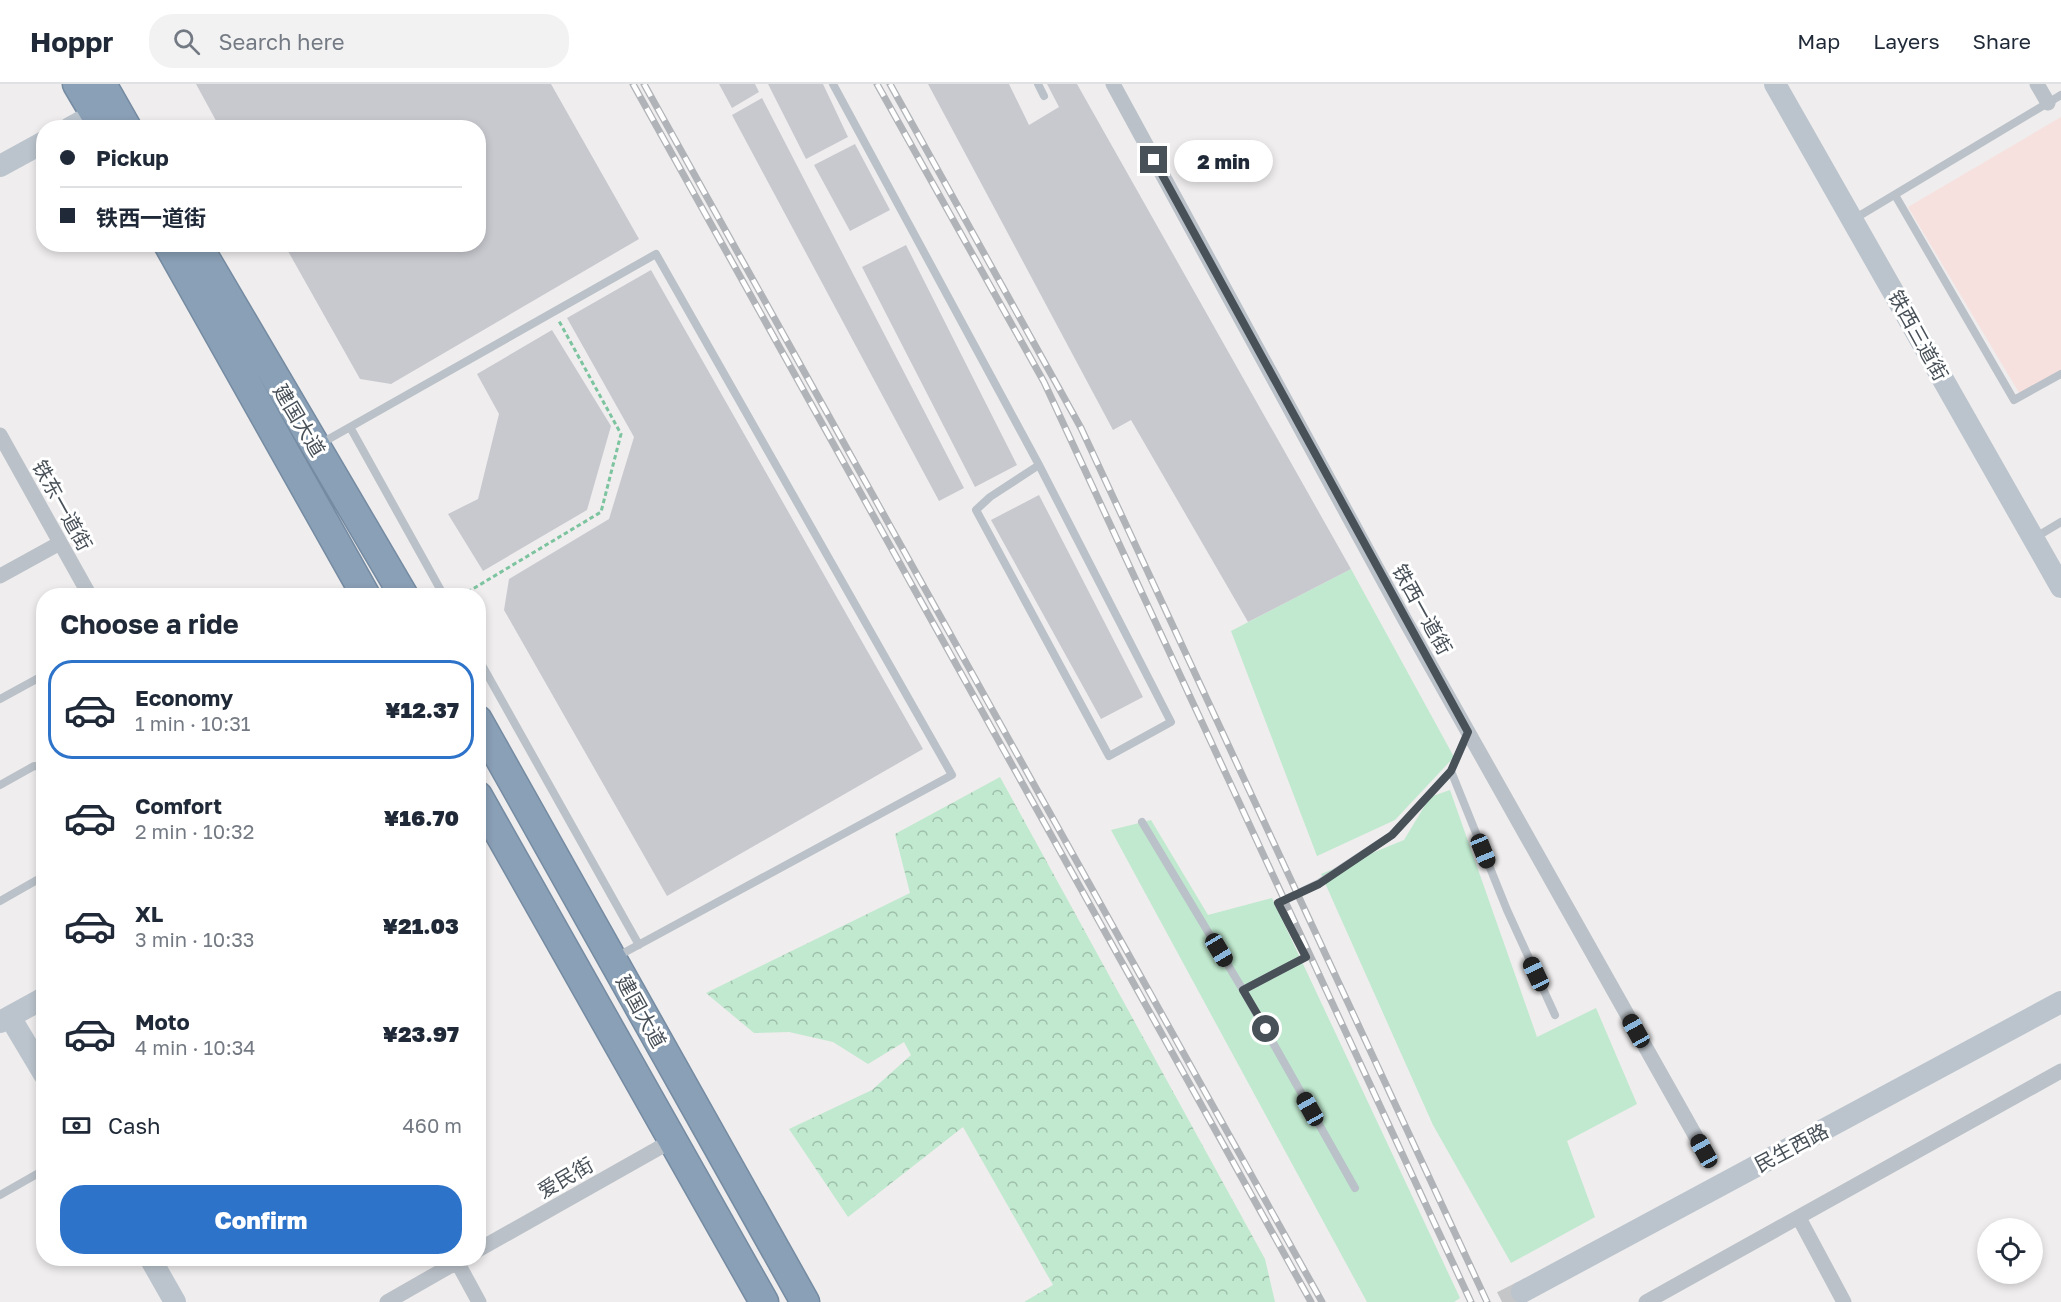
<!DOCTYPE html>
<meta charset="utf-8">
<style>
:root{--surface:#fff;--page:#f2f2f3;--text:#1f2937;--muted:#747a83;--line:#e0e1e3;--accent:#2d73c9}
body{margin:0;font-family:"Golos Text","Noto Sans SC",sans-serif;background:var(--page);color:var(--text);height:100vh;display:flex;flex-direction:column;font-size:22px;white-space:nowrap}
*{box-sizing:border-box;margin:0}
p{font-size:20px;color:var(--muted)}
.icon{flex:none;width:33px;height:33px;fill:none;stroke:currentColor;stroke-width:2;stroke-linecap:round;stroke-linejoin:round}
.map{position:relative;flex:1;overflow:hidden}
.details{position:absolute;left:36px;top:504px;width:450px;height:678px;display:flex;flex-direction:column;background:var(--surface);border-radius:24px;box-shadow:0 3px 9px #0003}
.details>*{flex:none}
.guide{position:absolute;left:36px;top:36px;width:450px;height:132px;border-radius:24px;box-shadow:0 3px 9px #0003;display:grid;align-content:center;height:132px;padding:0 24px;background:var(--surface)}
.controls{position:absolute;left:1977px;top:1134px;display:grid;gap:12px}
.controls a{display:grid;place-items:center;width:66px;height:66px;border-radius:50%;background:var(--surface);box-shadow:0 3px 9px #0003;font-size:30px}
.end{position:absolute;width:27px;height:27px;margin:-14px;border:8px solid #485058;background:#fff;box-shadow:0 0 0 3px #fff}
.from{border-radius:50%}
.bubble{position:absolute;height:42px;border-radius:21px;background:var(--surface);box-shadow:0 3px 9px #0003;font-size:20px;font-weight:800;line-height:42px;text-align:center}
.car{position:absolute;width:18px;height:36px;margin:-18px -9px;border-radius:8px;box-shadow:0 0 4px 2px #0007;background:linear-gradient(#222 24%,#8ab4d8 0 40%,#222 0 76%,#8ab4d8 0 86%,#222 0)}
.guide b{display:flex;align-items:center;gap:21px;height:57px;font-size:22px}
.guide b+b{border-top:2px solid var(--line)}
.guide i{width:15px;height:15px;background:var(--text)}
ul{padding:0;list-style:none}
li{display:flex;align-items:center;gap:18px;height:99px;margin:0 12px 9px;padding:0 12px;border:3px solid transparent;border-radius:24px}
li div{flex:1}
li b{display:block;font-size:22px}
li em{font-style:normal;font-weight:800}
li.on{border-color:var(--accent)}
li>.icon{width:54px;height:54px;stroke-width:1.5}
h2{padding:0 24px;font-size:27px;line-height:72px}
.pay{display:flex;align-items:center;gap:15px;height:66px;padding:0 24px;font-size:22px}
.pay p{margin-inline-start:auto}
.button{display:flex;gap:12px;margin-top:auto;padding:12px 24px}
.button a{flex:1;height:69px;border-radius:24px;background:var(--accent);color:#fff;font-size:24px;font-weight:800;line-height:69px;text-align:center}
header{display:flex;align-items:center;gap:36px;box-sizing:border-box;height:84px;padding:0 30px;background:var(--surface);border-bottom:2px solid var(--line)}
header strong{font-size:28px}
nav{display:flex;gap:33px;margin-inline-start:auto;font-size:21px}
.search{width:420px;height:54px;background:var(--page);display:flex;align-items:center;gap:15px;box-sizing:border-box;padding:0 21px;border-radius:24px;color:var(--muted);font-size:22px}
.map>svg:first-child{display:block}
.medical{fill:#f7e1df}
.green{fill:#c0e9cf}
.forest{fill:url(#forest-crowns)}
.building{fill:#c8c9cf}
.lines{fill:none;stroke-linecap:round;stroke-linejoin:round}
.secondary-tunnel{stroke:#c5c6c8;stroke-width:22;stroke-dasharray:22 11;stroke-linecap:butt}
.highway-casing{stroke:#758ba2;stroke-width:31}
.path{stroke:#7cc39f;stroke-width:3;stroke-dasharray:4.5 3;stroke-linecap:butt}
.lane{stroke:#bac1c8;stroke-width:8}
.street{stroke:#bac1c8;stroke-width:15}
.secondary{stroke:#bbc4cd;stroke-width:22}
.highway{stroke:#8aa0b6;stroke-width:28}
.rail-casing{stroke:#b0b3b7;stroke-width:7}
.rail{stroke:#fff;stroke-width:4.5;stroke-dasharray:14;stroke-linecap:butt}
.route{stroke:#485058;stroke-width:8}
.labels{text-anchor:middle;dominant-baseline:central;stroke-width:6;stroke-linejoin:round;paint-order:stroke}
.street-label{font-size:20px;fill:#485058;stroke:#fff}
</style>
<header>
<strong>Hoppr</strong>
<div class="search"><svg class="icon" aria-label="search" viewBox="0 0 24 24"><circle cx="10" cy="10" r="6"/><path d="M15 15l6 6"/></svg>Search here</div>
<nav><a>Map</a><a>Layers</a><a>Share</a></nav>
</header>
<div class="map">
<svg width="2061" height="1218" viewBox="0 0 2061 1218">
<defs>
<pattern id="forest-crowns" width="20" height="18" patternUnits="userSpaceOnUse" patternTransform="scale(1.5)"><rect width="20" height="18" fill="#c0e9cf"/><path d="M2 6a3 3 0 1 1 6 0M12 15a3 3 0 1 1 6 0" fill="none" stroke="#9ebfab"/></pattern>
</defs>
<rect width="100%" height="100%" fill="#efeded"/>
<path class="medical" d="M2061 33V288L2021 312 1908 123Z"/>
<path class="green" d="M1351 485 1454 673 1395 736 1317 772 1231 547Z
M1450 706 1537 953 1596 924 1637 1020 1567 1057 1595 1133 1511 1179 1433 1041 1321 790 1404 756 1430 713Z
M1151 736 1208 831 1272 814 1460 1214 1454 1218H1367L1111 746Z"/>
<path class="forest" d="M1000 693 1265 1175 1275 1218H1024L1053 1201 963 1043 848 1133 789 1045 872 1006 911 971 904 958 868 980 833 958 789 948 754 949 706 909 910 809 895 750Z"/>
<path class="building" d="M196 0H551L639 155 391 300 360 295 284 160H478V44H220Z
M719 0H755L759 8 732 24Z
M768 0H823L848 53 806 75Z
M928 0H1009L1029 41 1059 23 1047 0H1077L1351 485 1248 538 1131 336 1113 346Z
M762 14 964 404 939 417 732 31Z
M855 60 890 126 850 147 814 81Z
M906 161 1017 381 975 403 862 183Z
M651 186 923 665 667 812 504 526 509 495 609 435 634 353 567 234Z
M552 246 611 342 587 426 483 487 448 430 478 415 499 330 477 290Z
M1039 411 1143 613 1101 635 991 436Z"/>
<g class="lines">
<path class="secondary-tunnel" d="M1502 1218 1522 1208"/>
<defs>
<path id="highway" d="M77 0 103 44
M102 0 127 44
M168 160 366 512
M197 160 404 512
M478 636 805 1218
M478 712 764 1218"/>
</defs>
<use href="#highway" class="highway-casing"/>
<path class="path" d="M461 512 601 428 621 350 559 237"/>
<path class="lane" d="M833 0 1039 381 1171 638 1109 672 976 426 990 413 1039 381
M1038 0 1044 12
M1895 111 2014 316 2061 290
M1854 135 2061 11
M350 343 444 512
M320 360 656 170 952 691 618 872
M2036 453 2061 438
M478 574 639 861
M0 615 44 591
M1468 649 1451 687 1507 826 1555 931
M0 701 34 682 44 683
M1142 738 1243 906 1355 1104
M0 817 44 792
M1243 906 1306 873 1278 819 1319 799 1392 751 1451 687
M0 1111 44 1086"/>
<path class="street" d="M1113 0 1405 536 1704 1067
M2037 0 2048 19
M0 351 90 512
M0 492 60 459
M1799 1134 1844 1218
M478 1166 673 1056
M455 1174 479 1218
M387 1218 464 1174
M1646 1218 2061 987"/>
<path class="secondary" d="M1775 0 2061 503
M70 44 108 23
M0 82 44 58
M10 933 44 990
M0 938 44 914
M150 1174 175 1218
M1522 1208 2061 918"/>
<use href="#highway" class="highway"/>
<defs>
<path id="rail" d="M633 0 1311 1218
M644 0 1322 1218
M877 0 1044 298 1471 1218
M890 0 1081 344 1487 1218"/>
</defs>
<use href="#rail" class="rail-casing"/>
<use href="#rail" class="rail"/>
</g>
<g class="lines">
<path class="route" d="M1154 76 1468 648 1451 687 1392 751 1319 800 1278 819 1306 873 1243 906 1266 945"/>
</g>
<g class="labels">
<g class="street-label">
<text transform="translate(1919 251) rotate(61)">铁西三道街</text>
<text transform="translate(300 336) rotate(59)">建国大道</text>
<text transform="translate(63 421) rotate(61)">铁东一道街</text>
<text transform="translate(1423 525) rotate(61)">铁西一道街</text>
<text transform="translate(642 927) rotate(61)">建国大道</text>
<text transform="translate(1791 1063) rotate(-28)">民生西路</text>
<text transform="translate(565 1093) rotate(-30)">爱民街</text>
</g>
</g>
</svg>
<div class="controls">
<a><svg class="icon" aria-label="locate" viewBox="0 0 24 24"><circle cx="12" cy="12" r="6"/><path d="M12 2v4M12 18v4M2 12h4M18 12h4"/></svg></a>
</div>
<i class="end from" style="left:1266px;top:945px"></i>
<i class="end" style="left:1154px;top:76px"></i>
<div class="bubble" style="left:1174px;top:56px;width:99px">2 min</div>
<i class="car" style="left:1483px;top:767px;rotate:158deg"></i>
<i class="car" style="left:1219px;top:866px;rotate:149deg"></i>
<i class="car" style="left:1536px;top:890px;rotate:335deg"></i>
<i class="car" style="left:1636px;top:947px;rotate:331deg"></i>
<i class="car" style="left:1310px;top:1025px;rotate:331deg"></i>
<i class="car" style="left:1704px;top:1067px;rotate:331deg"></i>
<div class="guide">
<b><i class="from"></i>Pickup</b>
<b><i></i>铁西一道街</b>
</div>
<section class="details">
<h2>Choose a ride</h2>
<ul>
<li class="on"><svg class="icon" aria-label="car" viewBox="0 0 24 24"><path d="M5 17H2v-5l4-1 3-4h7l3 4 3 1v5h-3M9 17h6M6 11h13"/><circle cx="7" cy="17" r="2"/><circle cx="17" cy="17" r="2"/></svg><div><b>Economy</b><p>1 min · 10:31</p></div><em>¥12.37</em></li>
<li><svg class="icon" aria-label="car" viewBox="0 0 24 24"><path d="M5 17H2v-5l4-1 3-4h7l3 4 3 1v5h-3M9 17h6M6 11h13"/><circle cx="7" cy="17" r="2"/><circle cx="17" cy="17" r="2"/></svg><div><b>Comfort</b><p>2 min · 10:32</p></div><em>¥16.70</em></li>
<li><svg class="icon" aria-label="car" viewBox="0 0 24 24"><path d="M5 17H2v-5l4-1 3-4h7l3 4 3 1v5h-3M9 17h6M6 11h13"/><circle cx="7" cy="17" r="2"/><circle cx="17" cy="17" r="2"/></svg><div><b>XL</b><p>3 min · 10:33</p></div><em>¥21.03</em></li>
<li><svg class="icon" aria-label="car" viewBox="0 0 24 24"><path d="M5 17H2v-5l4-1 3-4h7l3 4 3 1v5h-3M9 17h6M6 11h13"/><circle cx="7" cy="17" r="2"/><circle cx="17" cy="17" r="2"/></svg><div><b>Moto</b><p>4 min · 10:34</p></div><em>¥23.97</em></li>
</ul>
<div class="pay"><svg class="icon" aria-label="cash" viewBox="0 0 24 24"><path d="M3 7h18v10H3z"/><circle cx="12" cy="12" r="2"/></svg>Cash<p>460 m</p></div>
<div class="button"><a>Confirm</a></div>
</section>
</div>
